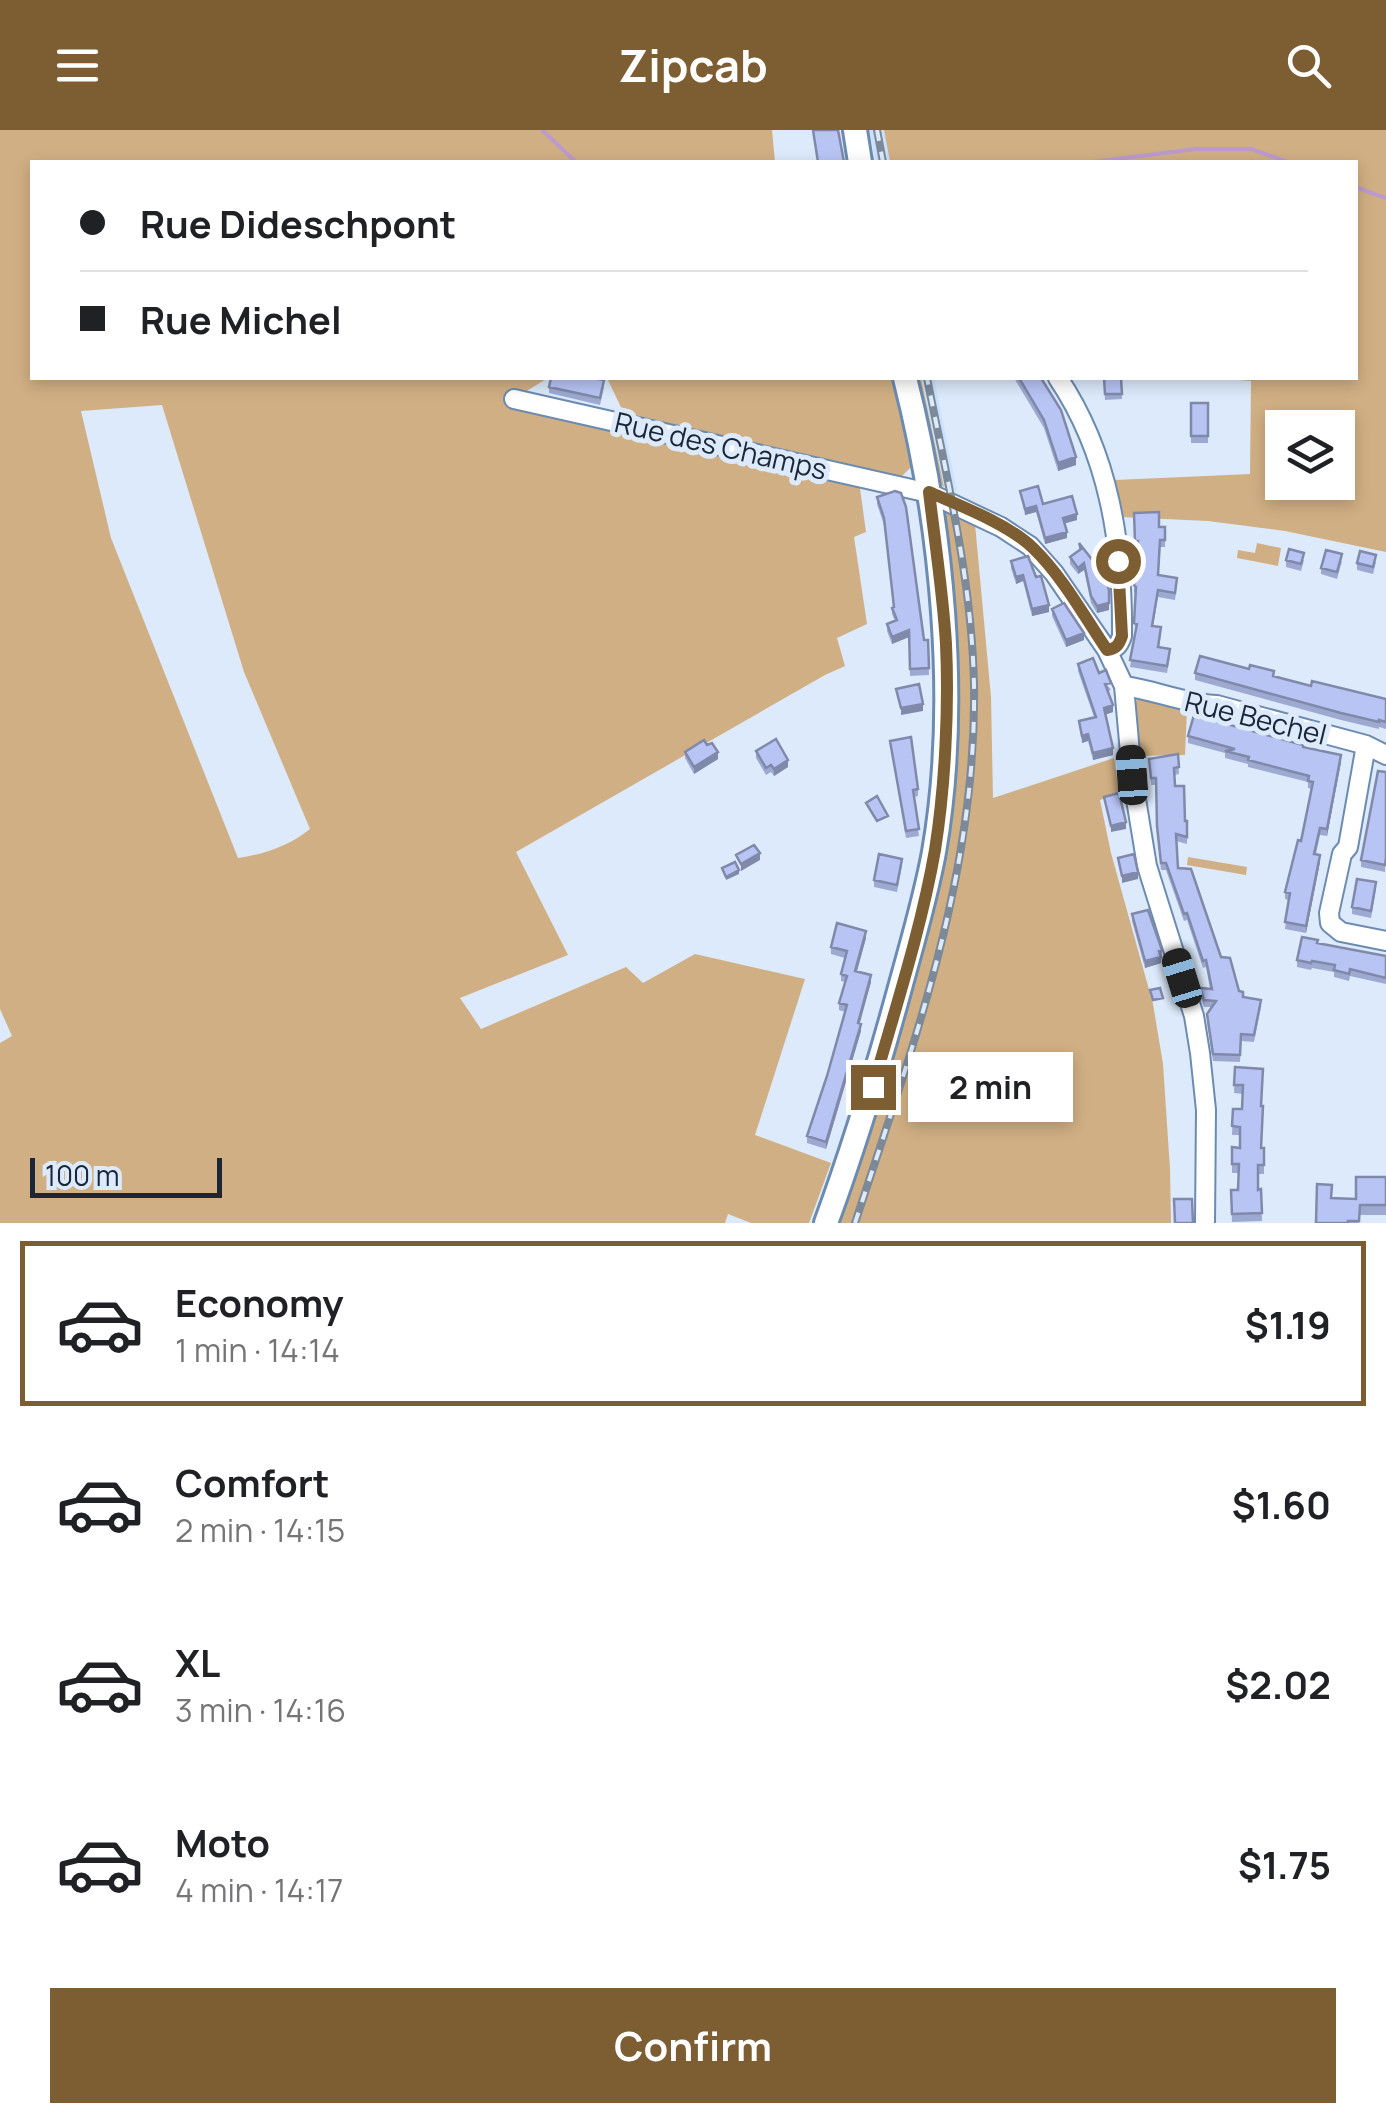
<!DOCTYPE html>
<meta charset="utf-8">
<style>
:root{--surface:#fff;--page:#f2f2f2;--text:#202124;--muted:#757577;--line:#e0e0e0;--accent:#7d5d32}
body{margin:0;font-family:Manrope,sans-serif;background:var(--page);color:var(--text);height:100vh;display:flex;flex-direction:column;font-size:38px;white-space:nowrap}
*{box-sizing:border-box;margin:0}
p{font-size:32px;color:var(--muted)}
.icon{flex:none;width:55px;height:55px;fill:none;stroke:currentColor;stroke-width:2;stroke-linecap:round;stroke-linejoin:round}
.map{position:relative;height:1093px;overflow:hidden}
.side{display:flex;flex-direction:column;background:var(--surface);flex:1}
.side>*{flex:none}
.guide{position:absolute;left:30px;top:30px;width:1328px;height:220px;border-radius:0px;box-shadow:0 5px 15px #0003;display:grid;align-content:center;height:220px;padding:0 50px;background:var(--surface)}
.controls{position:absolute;left:1265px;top:280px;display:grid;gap:20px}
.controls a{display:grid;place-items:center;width:90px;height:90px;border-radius:0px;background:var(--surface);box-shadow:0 5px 15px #0003;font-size:50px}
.scale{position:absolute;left:30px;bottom:25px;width:192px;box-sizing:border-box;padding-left:10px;border:5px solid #1a2737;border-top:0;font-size:28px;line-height:35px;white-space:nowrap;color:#1a2737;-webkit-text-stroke:8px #dceafb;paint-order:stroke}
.end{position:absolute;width:45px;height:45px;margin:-22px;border:12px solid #7d5d32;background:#fff;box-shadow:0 0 0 5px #fff}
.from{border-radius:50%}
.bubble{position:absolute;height:70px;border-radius:0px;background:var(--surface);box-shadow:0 5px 15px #0003;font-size:32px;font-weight:700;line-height:70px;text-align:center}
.car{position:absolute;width:30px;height:60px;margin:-30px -15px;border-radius:12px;box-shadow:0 0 8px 2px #0007;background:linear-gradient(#222 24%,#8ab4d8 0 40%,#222 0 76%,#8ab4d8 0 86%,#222 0)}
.guide b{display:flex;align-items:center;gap:35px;height:95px;font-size:38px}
.guide b+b{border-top:2px solid var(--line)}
.guide i{width:25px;height:25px;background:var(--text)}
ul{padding:18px 0 0;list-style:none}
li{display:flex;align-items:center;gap:30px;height:165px;margin:0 20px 15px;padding:0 30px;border:5px solid transparent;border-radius:0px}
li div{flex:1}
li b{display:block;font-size:38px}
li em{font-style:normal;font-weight:700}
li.active{border-color:var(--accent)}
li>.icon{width:90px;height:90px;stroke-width:1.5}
.cta{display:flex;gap:20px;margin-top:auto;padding:20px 50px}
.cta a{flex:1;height:115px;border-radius:0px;background:var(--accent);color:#fff;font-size:40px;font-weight:700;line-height:115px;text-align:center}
header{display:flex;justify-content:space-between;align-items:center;height:130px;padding:0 50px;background:var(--accent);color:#fff;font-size:45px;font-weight:700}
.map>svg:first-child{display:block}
.built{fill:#cae2ff}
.green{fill:#d1af84;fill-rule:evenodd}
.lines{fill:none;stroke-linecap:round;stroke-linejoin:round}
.stream{stroke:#bc9ace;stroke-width:4}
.minor-casing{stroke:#6c8bb1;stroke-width:22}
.major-casing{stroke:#6c8bb1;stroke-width:28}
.minor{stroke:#fff;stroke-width:18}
.major{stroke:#fff;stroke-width:22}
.rail-casing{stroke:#7b8999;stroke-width:8}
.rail{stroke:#dceafb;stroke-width:4;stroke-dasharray:11;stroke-linecap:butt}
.wall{fill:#9ea9d2}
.shaded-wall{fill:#8189ab}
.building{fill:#b8c4f4;stroke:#8189ab;stroke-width:2.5}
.route{stroke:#7d5d32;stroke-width:12}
.labels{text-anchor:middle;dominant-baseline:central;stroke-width:10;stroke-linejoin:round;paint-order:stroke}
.street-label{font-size:28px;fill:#1a2737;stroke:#dceafb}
</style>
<header><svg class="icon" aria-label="menu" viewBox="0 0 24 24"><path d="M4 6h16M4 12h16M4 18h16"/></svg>Zipcab<svg class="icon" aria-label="search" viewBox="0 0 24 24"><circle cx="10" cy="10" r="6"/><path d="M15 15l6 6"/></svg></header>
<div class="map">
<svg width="1386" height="1093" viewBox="0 0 1386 1093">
<rect width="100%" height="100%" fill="#dceafb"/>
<path class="built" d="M869 0H884L890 32H876Z
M921 248H934L957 361 944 357Z"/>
<path class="green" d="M0 0H772L775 32H32V248H548L515 268 629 294 607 248H892L911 337 899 349 859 351 866 402 854 407 867 494 837 508 845 536 825 545 516 722 568 825 460 868 481 899 626 837 643 853 695 824 805 849 755 1005 831 1033 809 1093H751L728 1084 725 1093H0V913L12 906 0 879ZM162 275 244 542 310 699C289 716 265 724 238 728L111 408 81 281Z
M884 0H1386V422L1285 401 1208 391 1121 387 1115 350 1250 344 1251 251 1217 248H1355V32H890ZM1282 298H1338V352H1282Z
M915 248H921L944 357 941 355Z
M946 378 975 394 991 567 993 668 1114 628 1119 663 1100 670 1111 723 1153 874 1163 934 1170 1039 1171 1093H833L935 740 940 383Z
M1257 413 1281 418 1278 436 1237 428 1238 420 1255 423Z
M1142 566 1187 580 1185 625 1141 626 1135 572Z
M1188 727 1247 737 1246 745 1187 735Z"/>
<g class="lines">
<path class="stream" d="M542 0 576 32
M1092 32 1196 19H1251L1288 32
M1355 57 1386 68"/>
<defs>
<path id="minor" d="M1058 248C1109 324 1123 414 1122 506 1119 515 1116 519 1107 520
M514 269 929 363 1001 397 1030 416 1054 443 1107 520 1124 556 1132 645 1147 736 1194 886 1200 923 1206 980 1205 1093
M1124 556C1155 560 1185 574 1217 575L1366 615 1386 625
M1366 615 1348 717 1342 724 1329 783 1330 793 1341 802 1386 811"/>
<path id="major" d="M855 0 860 32
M826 1093C855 1014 879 935 901 854 913 810 926 766 934 722 960 572 942 394 905 248"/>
</defs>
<use href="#minor" class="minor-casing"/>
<use href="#major" class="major-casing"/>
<use href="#minor" class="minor"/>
<use href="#major" class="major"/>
<defs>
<path id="rail" d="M877 0 883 32
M855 1093C913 916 977 744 974 555 972 451 947 349 927 248"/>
</defs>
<use href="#rail" class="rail-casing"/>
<use href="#rail" class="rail"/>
</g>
<path class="wall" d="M1014 248H1041L1076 335 1058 341 1044 298Z
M1104 248H1121L1122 269 1105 270Z
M549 257H604L600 275 549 263Z
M1191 273H1208V313H1191Z
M1020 361 1043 374 1077 390 1065 393 1067 408 1045 414 1036 382 1025 385Z
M877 367 924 510H928L929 545 910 546 909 507 892 514 887 501V494L895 491 892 484V478L894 477 884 395 877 374Z
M1134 383 1159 397H1165V417H1160L1158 445 1177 455 1175 470 1158 467 1153 496 1161 504 1159 517 1170 526 1167 543 1130 537 1136 500 1134 493 1136 464 1134 462V455L1138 418H1135Z
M1079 413 1109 480 1097 483 1091 473 1084 440 1078 444 1070 434V427L1079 420Z
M1286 430H1304L1301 441 1286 437Z
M1011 431 1049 482 1032 486 1023 451 1016 454 1011 438Z
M1342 431 1337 449 1321 444V438Z
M1376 432 1373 444 1357 440V433Z
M1052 479 1084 510 1066 517 1052 486Z
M1078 534 1099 543 1111 560 1108 561 1113 582 1105 585 1113 625 1093 630 1088 611 1082 613 1079 591 1094 587 1078 541Z
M1195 543 1274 546 1311 556 1386 569V599L1379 597V599L1341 590 1195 550Z
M1188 606 1303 617 1341 632 1327 706 1320 705 1316 724 1320 732 1306 803 1285 799 1289 770 1285 769V762L1301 711 1312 659 1308 658V652L1248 637V634L1225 628V623L1188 613Z
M890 611 918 659V666L914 667 919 706 906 708Z
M756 621 788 637 774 646 771 642 766 645 756 628Z
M685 622 718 629 694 644 685 628Z
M1178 624 1179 644 1174 645 1175 656 1187 698V714L1176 711 1178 738 1221 827 1239 861 1243 867 1261 877 1254 912 1241 911 1240 932 1213 931 1207 891V884L1212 877H1204L1200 865V858L1210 859 1206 837 1203 838 1187 790 1184 791 1166 740H1161L1157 702 1156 655H1151L1149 629Z
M1386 642 1385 742 1361 737V730Z
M902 736 897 762 874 757V750Z
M1376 759 1371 788 1352 784V777Z
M1132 784 1162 827 1161 828V833L1145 838 1132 791Z
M866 808 857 841 871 852 859 893 861 901 826 1019 807 1013V1006L827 946 845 882 839 880V873L845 852 841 851V844L845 828 831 824V817Z
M1317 813 1386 826V854L1350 846 1349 851 1334 847V842L1312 838 1311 840 1297 837V830Z
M1235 937 1261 976 1262 1018H1264V1044H1258V1060L1261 1059 1262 1091 1232 1092 1231 1060H1238L1239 1043H1232V1017L1240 1018V1005H1232L1233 979H1242L1243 964 1234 963Z
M1386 1047V1085H1360L1359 1093H1316L1332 1068 1356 1069Z"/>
<path class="shaded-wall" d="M1076 327V335L1058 341V333Z
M1036 376V382L1025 385V379Z
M1077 384V390L1063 394V388Z
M1067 402V408L1045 414V408Z
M1084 433V440L1078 444V438Z
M1023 445V451L1016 454V447Z
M1109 473V480L1097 483V476Z
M1049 475V482L1032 486V479Z
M909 500V507L892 514V507Z
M1084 503V510L1066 517V510Z
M923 574V581L901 585V578Z
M1113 575V582L1104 585V578Z
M1088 604V611L1082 613V606Z
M1113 618V625L1093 630V623Z
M718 622V629L694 644V637Z
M1341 625V632L1327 706V699Z
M788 630V637L774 646V639Z
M1126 692V699L1111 702V696Z
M760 723V730L741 741V734Z
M1320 725V732L1306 803V796Z
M739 740V744L726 750V747Z
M1138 742V749L1122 753V746Z
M866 801V808L855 848V841Z
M1162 820 1161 833 1145 838V831Z
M871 845V852L858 900V893Z
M861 894V901L826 1019V1012Z"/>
<path class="building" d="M813 0H838L844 32H818Z
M551 248H593L604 250 600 268 549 257Z
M1019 248H1041L1061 280 1076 327 1058 333 1044 290Z
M1104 248H1121L1122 264H1105Z
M1191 273H1208V306H1191Z
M1038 356 1043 374 1072 366 1077 384 1063 388 1067 402 1045 408 1036 376 1025 379 1020 361Z
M895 361 901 363 906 377 924 510H928L929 538 910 539 909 500 892 507 887 494 897 490 892 478 894 477 884 388 877 367Z
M1159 382V397H1165V410H1160L1158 445 1177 448 1175 463 1158 460 1152 496 1161 497 1158 517 1170 519 1167 536 1130 530 1137 494 1134 493 1136 457 1134 455 1138 411H1135L1134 383Z
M1079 413 1094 432 1102 430 1109 461V473L1097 476 1091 466 1084 433 1078 438 1070 427 1081 419Z
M1289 419 1304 423 1301 434 1286 430Z
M1326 420 1342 424 1337 442 1321 438Z
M1360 421 1376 425 1373 437 1357 433Z
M1028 426 1036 447 1041 446 1049 475 1032 479 1023 445 1016 447 1011 431Z
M1064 473 1084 503 1066 510 1052 479Z
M1200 526 1249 539 1250 535 1274 541 1273 546 1311 556 1312 551 1386 569V592L1379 590V592L1341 583 1195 543Z
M1093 528 1099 543 1106 540 1111 553 1105 554 1113 575 1104 578 1113 618 1093 623 1088 604 1082 606 1079 591 1096 587 1078 534Z
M919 554 923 574 901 578 896 559Z
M1194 585 1303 615V617L1341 625 1327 699 1320 698 1314 724 1320 725 1306 796 1285 792 1290 763 1285 762 1298 710 1301 711 1313 652 1308 651 1309 646 1248 630 1249 627 1225 621 1235 619 1188 606Z
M911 607 918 659 913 660 919 699 906 701 890 611Z
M776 609 788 630 774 639 771 635 766 638 756 621Z
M704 610 707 615 712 613 718 622 694 637 685 622Z
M1178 624 1179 637 1174 638 1175 656H1184L1185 691H1187V707L1176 704 1178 738 1191 739 1221 827 1230 828 1239 861 1243 862V867L1261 870 1254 905 1241 904 1240 925 1213 924 1207 884 1216 871 1204 870 1200 858 1212 859 1206 830 1203 831 1187 783 1184 784 1166 733H1161L1157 696 1156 648H1151L1149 629Z
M1378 641 1386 642V728L1385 735 1361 730Z
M1119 663 1126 692 1111 696 1104 667Z
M877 666 888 686 877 691 866 673Z
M754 715 760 723 741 734 736 725Z
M879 724 902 729 897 755 874 750Z
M1134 724 1138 742 1122 746 1118 728Z
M735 732 739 740 726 747 722 738Z
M1357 749 1376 752 1371 781 1352 777Z
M1148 780 1162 820 1159 821 1161 827 1145 831 1132 784Z
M837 793 866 801 855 841 871 845 858 893 861 894 826 1012 807 1006 827 946 847 875 839 873 847 846 841 844 847 821 831 817Z
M1302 807 1318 810 1317 813 1386 826V848L1350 839 1349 844 1334 840 1335 835 1312 831 1311 833 1297 830Z
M1160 858 1163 868 1153 870 1150 860Z
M1235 937 1263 939 1261 976H1263L1261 1018H1264V1035H1258V1060L1261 1059 1262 1083 1232 1084 1231 1060H1238L1239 1034H1232V1017L1240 1018V997L1232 996 1233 979H1242L1243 955H1234Z
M1356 1047H1386V1075H1360L1359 1091H1348V1093H1316L1317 1054 1332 1055 1331 1068 1356 1069Z
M1174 1069H1192L1193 1093H1175Z"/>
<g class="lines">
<path class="route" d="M873 957C895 879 921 800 935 720 945 657 949 579 946 514 943 464 935 413 929 362 961 376 1008 394 1033 418 1063 447 1084 486 1107 520 1116 519 1119 515 1122 506L1118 431"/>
</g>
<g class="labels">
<g class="street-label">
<text transform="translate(721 315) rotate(13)">Rue des Champs</text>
<text transform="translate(1256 587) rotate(14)">Rue Bechel</text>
</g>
</g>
</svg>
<div class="controls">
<a><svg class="icon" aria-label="layers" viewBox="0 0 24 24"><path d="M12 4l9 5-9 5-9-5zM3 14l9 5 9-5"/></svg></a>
</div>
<div class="scale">100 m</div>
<i class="end from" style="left:1118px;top:431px"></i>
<i class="end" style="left:873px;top:957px"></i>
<div class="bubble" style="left:908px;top:922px;width:165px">2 min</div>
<i class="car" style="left:1132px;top:645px;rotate:356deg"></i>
<i class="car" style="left:1182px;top:848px;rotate:343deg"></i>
<div class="guide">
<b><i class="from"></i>Rue Dideschpont</b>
<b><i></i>Rue Michel</b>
</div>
</div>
<section class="side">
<ul>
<li class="active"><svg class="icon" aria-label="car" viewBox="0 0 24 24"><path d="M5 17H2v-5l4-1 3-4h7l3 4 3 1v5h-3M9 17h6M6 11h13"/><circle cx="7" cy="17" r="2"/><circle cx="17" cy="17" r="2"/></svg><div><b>Economy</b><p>1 min · 14:14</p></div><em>$1.19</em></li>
<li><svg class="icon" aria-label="car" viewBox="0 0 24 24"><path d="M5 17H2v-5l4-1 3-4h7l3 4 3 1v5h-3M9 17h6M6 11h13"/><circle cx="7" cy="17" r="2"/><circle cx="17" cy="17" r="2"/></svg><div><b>Comfort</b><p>2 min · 14:15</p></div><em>$1.60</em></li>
<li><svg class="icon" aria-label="car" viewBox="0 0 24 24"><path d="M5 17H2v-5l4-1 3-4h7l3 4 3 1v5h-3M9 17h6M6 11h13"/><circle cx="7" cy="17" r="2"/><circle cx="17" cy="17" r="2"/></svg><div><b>XL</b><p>3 min · 14:16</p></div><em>$2.02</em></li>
<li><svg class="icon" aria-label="car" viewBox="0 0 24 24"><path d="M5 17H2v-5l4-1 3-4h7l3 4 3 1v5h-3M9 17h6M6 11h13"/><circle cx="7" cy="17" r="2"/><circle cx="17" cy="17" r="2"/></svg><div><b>Moto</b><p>4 min · 14:17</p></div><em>$1.75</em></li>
</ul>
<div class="cta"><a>Confirm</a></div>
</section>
